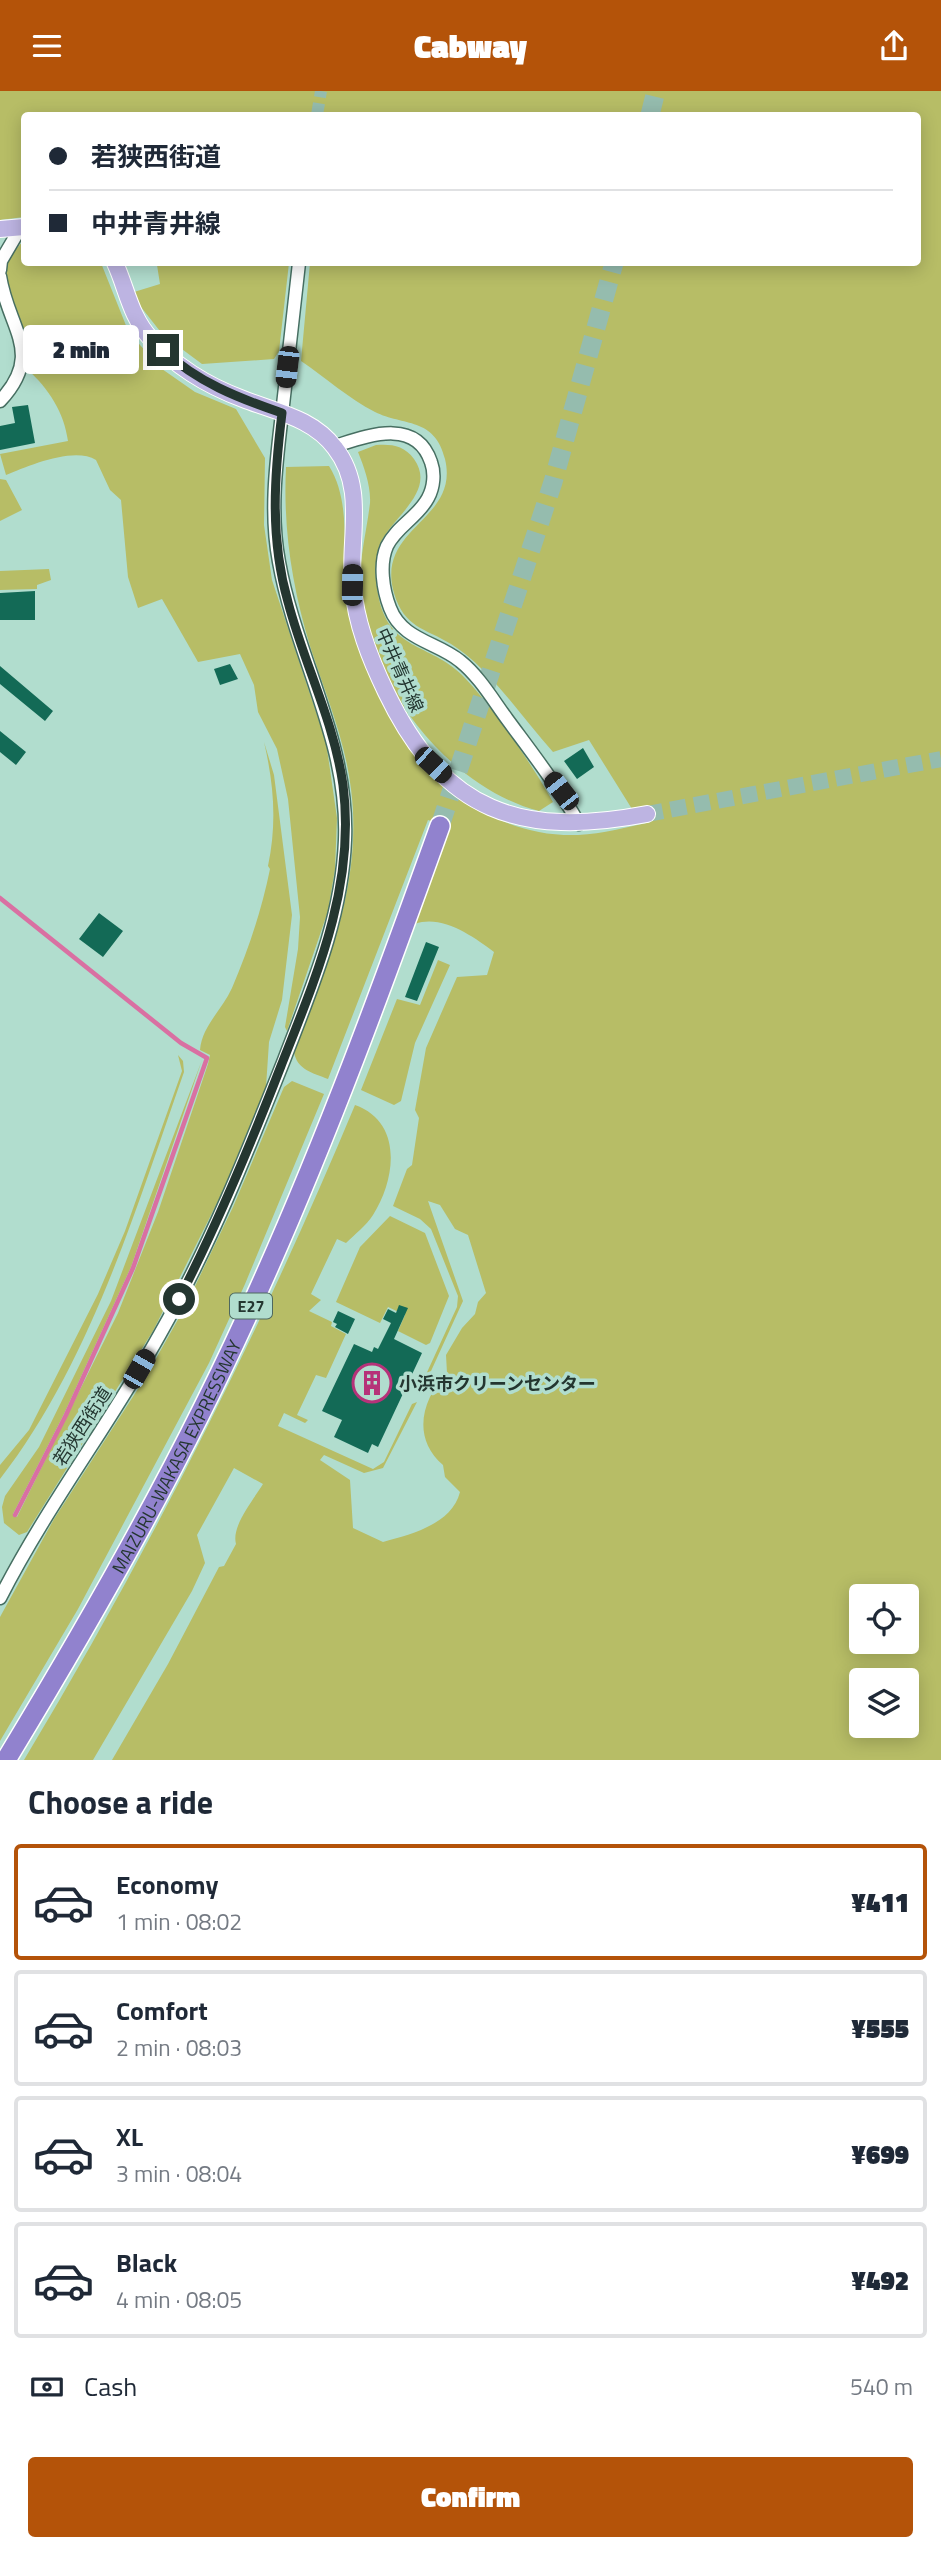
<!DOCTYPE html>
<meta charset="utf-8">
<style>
:root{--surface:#fff;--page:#f6f6f7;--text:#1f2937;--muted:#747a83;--line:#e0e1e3;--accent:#b45309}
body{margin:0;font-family:"Titillium Web","Noto Sans JP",sans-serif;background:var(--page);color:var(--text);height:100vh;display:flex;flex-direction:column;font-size:26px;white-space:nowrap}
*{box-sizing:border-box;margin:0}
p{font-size:23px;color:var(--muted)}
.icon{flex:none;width:38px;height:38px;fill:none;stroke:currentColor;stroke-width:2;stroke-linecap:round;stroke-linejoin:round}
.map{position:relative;height:1669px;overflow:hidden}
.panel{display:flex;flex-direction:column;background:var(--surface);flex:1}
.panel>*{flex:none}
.banner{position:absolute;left:21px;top:21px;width:900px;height:154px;border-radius:7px;box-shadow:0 4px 18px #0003;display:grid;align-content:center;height:154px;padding:0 28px;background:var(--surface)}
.buttons{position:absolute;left:849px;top:1493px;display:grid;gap:14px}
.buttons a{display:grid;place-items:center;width:70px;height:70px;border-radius:7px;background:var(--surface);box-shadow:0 4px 18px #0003;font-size:35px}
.end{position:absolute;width:32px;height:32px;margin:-16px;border:9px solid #243630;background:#fff;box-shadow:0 0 0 4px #fff}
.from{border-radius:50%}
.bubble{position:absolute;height:49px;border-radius:7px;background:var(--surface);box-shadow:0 4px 18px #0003;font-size:23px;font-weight:800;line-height:49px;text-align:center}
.car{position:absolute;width:21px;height:42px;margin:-21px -10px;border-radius:9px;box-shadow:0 0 5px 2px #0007;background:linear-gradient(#222 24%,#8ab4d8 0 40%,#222 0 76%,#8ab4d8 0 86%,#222 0)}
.banner b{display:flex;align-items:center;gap:24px;height:66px;font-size:26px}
.banner b+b{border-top:2px solid var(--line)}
.banner i{width:18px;height:18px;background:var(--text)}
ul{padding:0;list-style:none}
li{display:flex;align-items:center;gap:21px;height:116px;margin:0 14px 10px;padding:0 14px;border:4px solid var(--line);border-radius:7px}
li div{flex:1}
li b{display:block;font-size:26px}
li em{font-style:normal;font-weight:800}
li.selected{border-color:var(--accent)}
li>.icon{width:63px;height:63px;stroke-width:1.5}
h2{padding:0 28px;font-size:32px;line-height:84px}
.pay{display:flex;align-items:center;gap:18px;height:77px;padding:0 28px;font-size:26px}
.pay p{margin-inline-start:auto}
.primary-button{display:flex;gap:14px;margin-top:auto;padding:14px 28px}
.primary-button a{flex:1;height:80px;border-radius:7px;background:var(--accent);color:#fff;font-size:28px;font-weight:800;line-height:80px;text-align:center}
header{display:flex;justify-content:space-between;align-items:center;height:91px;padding:0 28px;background:var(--accent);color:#fff;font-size:32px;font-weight:800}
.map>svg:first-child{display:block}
.green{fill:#b7bd66;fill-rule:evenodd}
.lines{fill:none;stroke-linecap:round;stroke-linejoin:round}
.stream{stroke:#d970a2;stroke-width:4.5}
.building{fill:#136a56}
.minor-tunnel{stroke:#95bcae;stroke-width:12;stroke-dasharray:12 6;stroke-linecap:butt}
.major-tunnel{stroke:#95bcae;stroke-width:16;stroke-dasharray:16 8;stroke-linecap:butt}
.highway-tunnel{stroke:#95bcae;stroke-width:19;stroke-dasharray:19 10;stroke-linecap:butt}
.minor-casing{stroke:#476f62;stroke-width:15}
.major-casing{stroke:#fff;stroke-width:18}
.highway-casing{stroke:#fff;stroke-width:22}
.minor{stroke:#fff;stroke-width:12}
.major{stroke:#bdb4e2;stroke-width:16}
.highway{stroke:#9182ce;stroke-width:19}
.route{stroke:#243630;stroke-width:9}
.labels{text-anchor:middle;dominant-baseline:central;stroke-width:7;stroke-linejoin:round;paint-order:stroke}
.shield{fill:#b1ddce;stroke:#4e685f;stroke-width:2}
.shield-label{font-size:16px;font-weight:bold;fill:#243630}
.street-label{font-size:18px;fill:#243630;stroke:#b1ddce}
.poi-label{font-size:18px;font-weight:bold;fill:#243630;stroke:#b1ddce;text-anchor:start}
</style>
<header><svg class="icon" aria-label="menu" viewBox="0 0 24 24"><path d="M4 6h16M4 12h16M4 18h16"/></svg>Cabway<svg class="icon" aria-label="share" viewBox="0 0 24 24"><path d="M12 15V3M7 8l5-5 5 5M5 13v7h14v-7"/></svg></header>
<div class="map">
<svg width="941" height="1669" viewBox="0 0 941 1669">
<rect width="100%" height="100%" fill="#b1ddce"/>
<path class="green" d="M0 0H941V1669H112L168 1573 219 1476 224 1475 236 1453C231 1435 254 1408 263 1393L234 1377 197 1444 205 1472 192 1500 93 1669H24C150 1459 261 1240 355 1014 403 1031 396 1088 373 1124 366 1135 355 1143 346 1152L337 1148 311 1203 321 1209 309 1220 332 1231 331 1235 346 1243 326 1287 316 1284 297 1324 308 1329 305 1332 284 1322 278 1335 373 1378 384 1371 412 1313 417 1311 383 1377 364 1382 324 1364 320 1369 350 1389 353 1437 383 1451C412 1443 452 1433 460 1401L445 1386 443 1374C412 1347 421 1309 447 1282L446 1264 462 1237 475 1223 478 1211 486 1202 468 1144 455 1138 440 1114 428 1110 463 1210 426 1291 423 1290 457 1216 458 1205 431 1138 420 1128 393 1115 407 1078 412 1074 419 1027 415 1019 426 957 457 886 487 884 494 861C474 846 442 823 415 833L445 735 428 729 328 988C313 982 297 979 294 961 327 875 363 792 351 698 345 648 325 602 310 555 292 495 283 438 286 376L329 375C354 415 340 471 347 516 353 545 366 574 378 601 414 679 485 747 578 744 603 743 627 736 651 731L648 715 632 718 589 649 553 661C521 626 491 578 451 553 425 537 404 537 394 502 375 436 460 430 445 368 435 326 403 335 375 321 349 308 325 286 301 270L310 172H917V24H24V126L0 129ZM861 1505H906V1550H861ZM861 1589H906V1634H861Z
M24 149V172H101L129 242 162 278 195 301 236 318 265 367 264 434 272 489 326 651 337 727 335 778 328 820 287 940 285 936 298 858 300 826 288 708 277 658 258 621 254 594 240 563 198 571 162 508 138 517 128 486 121 409 110 399 96 369C74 355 28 375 6 384L0 363 68 350C64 321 49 298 27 278L28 260 5 197 4 172Z
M145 172H289L279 260 274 268 202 273 163 244 141 216 134 201 160 193 157 174Z
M376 354C391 353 404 354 414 368 438 402 388 428 379 456 374 471 375 488 378 503 388 560 430 552 462 584 491 613 533 675 553 711L539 720C446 696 363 587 360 491 360 464 367 438 370 412 371 395 364 376 358 361Z
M0 388 6 389 22 419 0 430Z
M49 478 51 489 37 494V498L0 499V480Z
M264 651 274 684 292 824 282 909 269 951 266 996 221 1104 153 1240 27 1441 19 1444 4 1432 2 1416 5 1405 39 1356 111 1210 202 969 131 1176 64 1323 13 1423 17 1426 118 1222 158 1121 208 973 210 964 200 959C202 935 222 919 232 897 248 860 262 818 270 778L268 775C277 732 274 694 264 651Z
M438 869 450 874 415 952 401 1010 394 1014 361 999 397 908 420 914Z
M178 964 183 970 184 981C136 1118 90 1272 0 1388V1374L29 1339 98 1203 125 1140 182 980Z
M292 990 324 1003 245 1193 209 1272 78 1518 0 1650V1526L54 1428 145 1287 185 1216 233 1116 284 996Z
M390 1125 425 1142 449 1205 430 1252 426 1254 398 1240 405 1224 388 1216 380 1232 336 1211 360 1156Z"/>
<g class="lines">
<path class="stream" d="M0 807 181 952 207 967 133 1177 66 1324 15 1424"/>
</g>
<path class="building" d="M28 314 35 352 0 359V335L15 332 12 316Z
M35 500V529H0V502Z
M230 573 238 588 220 594 214 578Z
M0 575 53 620 45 630 0 593Z
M0 640 26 661 16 674 0 661Z
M583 657 594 676 577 688 564 670Z
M99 822 123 840 103 866 79 848Z
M426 851 439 856 417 910 405 906Z
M399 1214 408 1217 394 1248 422 1262 378 1356 372 1353 368 1362 334 1346 342 1329 322 1320 354 1253 372 1261 374 1256 378 1258 391 1232 383 1228 388 1218 396 1222Z
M338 1220 355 1228 348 1243 335 1236 337 1233 333 1231Z"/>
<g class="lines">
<path class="minor-tunnel" d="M317 24 321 0"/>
<path class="major-tunnel" d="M647 723 941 668"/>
<path class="highway-tunnel" d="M650 24 656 0
M440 735 553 391 614 172"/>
<defs>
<path id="minor" d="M0 179 1 170 21 136
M0 185C8 238 45 262 0 310
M335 355C367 345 416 326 431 371 435 382 434 396 428 407 418 426 396 436 387 455 379 473 383 499 390 517 402 549 437 551 460 570 479 585 493 609 507 628 532 662 558 695 579 733
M0 1507C47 1415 110 1333 160 1243 210 1155 247 1062 284 969 312 896 342 827 345 749 349 650 296 566 279 471 269 419 277 366 283 314 288 267 294 219 299 172"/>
<path id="major" d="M0 138 24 136
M115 172C127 198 130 225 151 248 176 276 208 295 243 308 276 321 313 327 335 357 367 398 348 448 353 496 356 533 370 568 386 601 444 722 521 747 647 723"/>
<g id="highway">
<path id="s1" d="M6 1669C98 1517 187 1361 259 1198 327 1047 384 891 440 735"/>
</g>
</defs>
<use href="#minor" class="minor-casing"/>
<use href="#major" class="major-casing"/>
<use href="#highway" class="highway-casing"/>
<use href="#minor" class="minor"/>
<use href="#major" class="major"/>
<use href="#highway" class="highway"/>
</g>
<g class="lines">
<path class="route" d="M163 259C197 291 238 307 282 322 274 387 270 448 288 511 304 573 334 630 343 694 356 794 317 884 281 975 250 1055 218 1132 179 1208"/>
</g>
<defs>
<symbol id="building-ring" viewBox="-11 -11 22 22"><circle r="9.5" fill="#b1ddce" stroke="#b63279" stroke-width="1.5"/><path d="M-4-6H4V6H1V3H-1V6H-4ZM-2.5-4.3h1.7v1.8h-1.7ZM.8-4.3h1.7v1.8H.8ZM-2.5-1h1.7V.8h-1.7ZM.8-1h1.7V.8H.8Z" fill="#b63279"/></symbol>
</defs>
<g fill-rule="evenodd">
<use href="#building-ring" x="350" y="1270" width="44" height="44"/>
</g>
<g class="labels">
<rect class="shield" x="230" y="1202.5" width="42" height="25" rx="5"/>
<g class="shield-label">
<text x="251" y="1215">E27</text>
</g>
<g class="street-label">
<text transform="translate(400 579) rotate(66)">中井青井線</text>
<text transform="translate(82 1335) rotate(-57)">若狭西街道</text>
<text stroke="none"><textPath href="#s1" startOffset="348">MAIZURU-WAKASA EXPRESSWAY</textPath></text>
</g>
<g class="poi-label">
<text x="399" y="1292">小浜市クリーンセンター</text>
</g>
</g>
</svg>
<div class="buttons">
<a><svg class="icon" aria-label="locate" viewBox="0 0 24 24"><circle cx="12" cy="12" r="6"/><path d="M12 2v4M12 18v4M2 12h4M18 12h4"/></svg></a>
<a><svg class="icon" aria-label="layers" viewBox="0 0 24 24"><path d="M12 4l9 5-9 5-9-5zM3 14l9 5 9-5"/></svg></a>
</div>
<i class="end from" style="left:179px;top:1208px"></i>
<i class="end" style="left:163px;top:259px"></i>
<div class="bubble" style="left:23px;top:234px;width:116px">2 min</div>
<i class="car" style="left:287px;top:276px;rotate:187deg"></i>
<i class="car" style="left:352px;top:494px;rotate:1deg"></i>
<i class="car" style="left:433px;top:674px;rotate:133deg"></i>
<i class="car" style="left:561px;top:700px;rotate:322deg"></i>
<i class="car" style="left:139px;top:1278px;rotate:30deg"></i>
<div class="banner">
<b><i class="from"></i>若狭西街道</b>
<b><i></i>中井青井線</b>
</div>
</div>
<section class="panel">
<h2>Choose a ride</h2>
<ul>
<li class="selected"><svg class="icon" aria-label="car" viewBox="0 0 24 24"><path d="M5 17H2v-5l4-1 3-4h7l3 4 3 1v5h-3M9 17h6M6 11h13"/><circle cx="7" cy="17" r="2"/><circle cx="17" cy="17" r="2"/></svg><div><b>Economy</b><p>1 min · 08:02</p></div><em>¥411</em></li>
<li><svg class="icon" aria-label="car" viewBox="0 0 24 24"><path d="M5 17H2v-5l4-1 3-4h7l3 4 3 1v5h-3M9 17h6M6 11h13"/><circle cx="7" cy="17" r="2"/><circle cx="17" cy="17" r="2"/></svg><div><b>Comfort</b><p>2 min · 08:03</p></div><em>¥555</em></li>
<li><svg class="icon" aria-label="car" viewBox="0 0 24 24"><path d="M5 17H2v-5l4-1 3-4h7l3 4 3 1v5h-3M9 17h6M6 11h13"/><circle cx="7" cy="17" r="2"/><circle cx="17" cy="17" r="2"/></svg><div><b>XL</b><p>3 min · 08:04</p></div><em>¥699</em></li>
<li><svg class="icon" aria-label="car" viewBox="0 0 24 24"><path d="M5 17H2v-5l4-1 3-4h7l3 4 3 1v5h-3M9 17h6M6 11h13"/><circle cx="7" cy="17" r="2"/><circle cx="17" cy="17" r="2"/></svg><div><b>Black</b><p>4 min · 08:05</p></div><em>¥492</em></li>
</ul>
<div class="pay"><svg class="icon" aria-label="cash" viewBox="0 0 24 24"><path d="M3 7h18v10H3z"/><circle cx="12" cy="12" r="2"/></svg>Cash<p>540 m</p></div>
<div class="primary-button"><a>Confirm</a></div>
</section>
